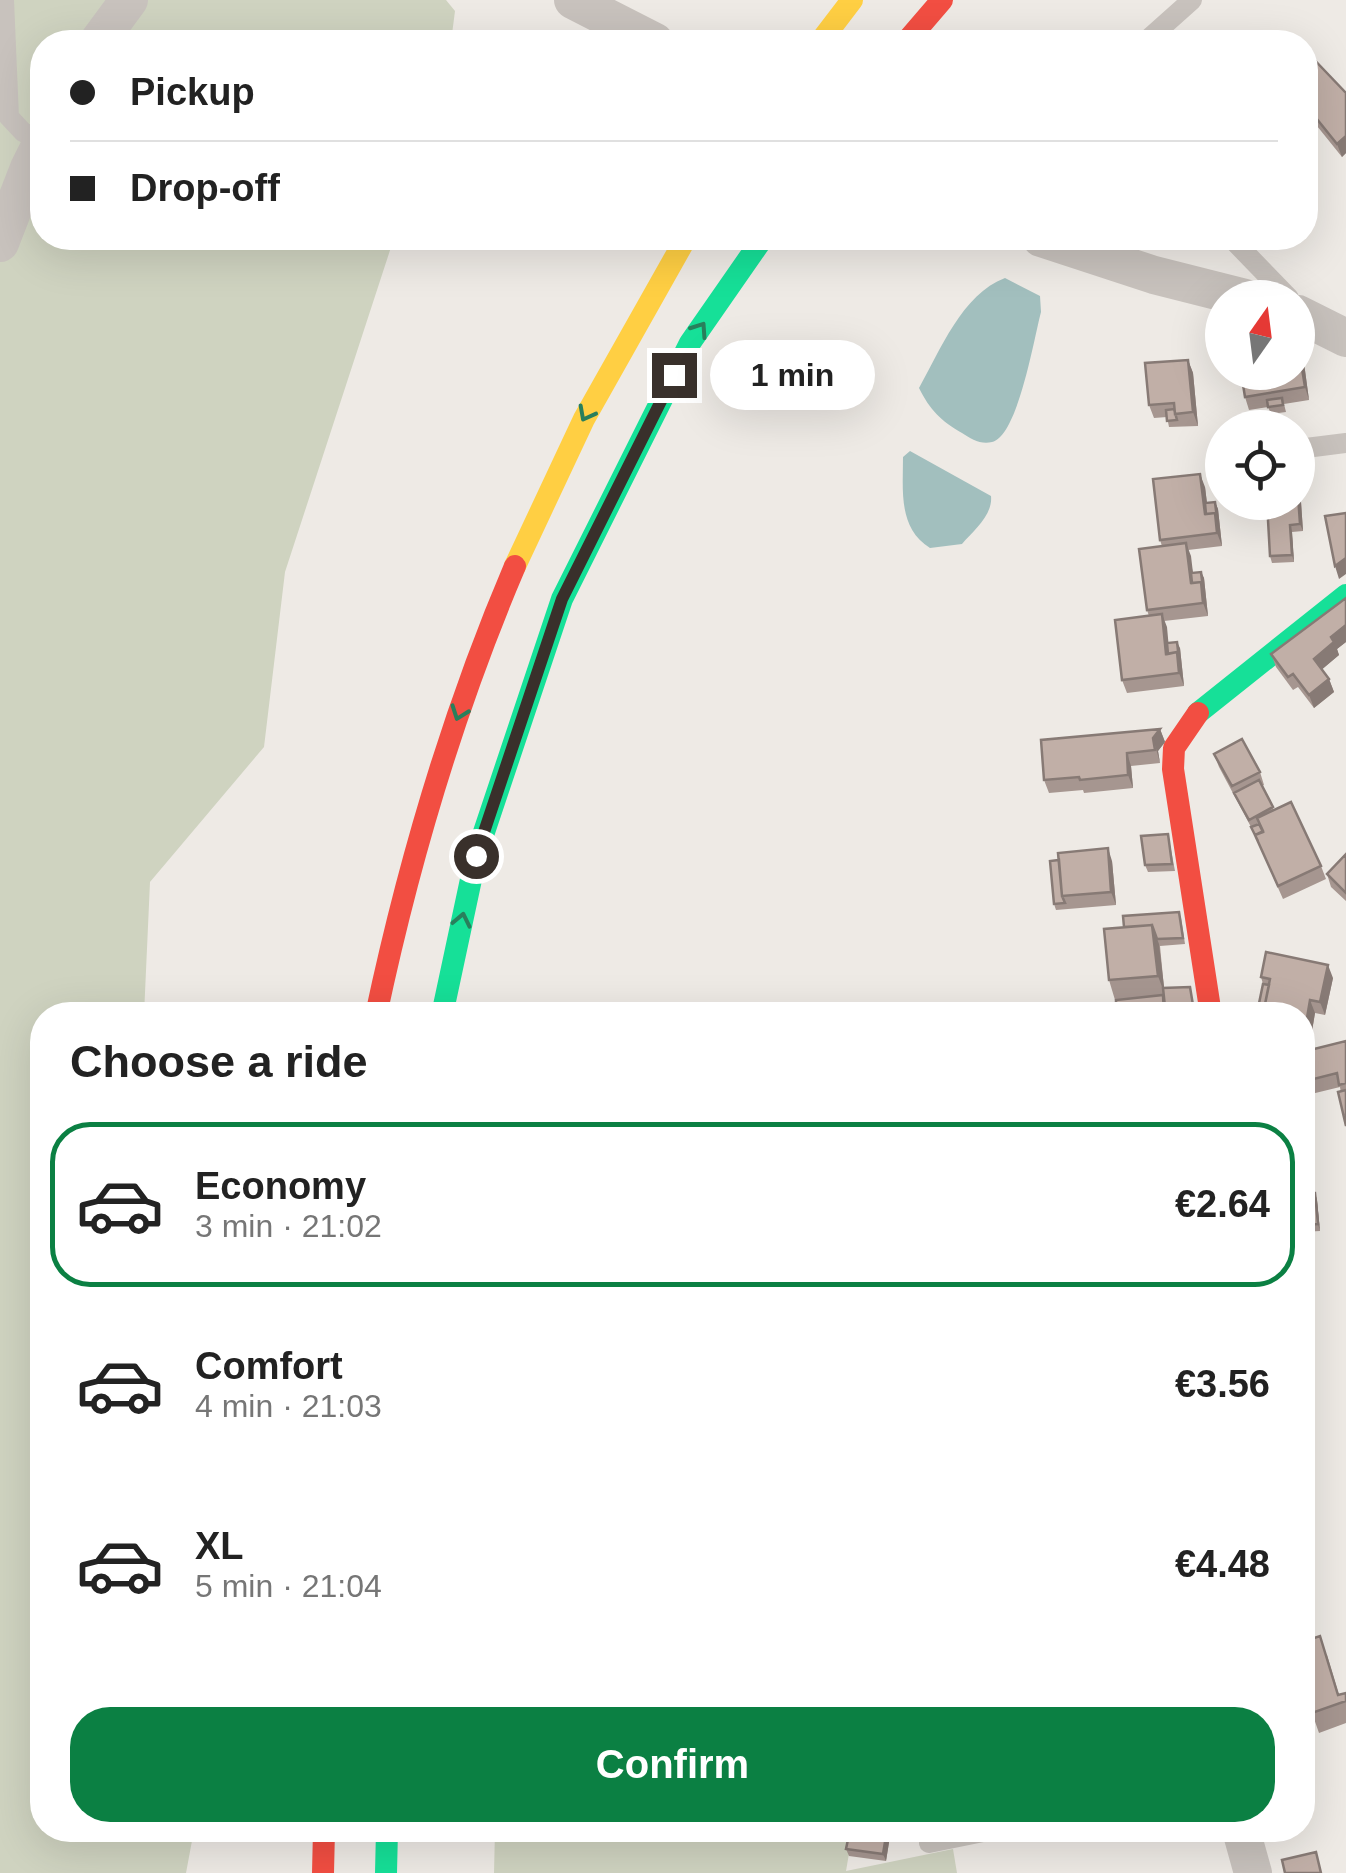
<!DOCTYPE html>
<meta charset="utf-8">
<style>
:root{--surface:#fff;--page:#f2f2f2;--text:#222;--muted:#767676;--line:#e0e0e0;--accent:#0b8043}
body{margin:0;font-family:Arial,sans-serif;background:var(--page);color:var(--text);height:100vh;display:flex;flex-direction:column;font-size:38px;white-space:nowrap}
*{box-sizing:border-box;margin:0}
p{font-size:32px;color:var(--muted)}
.icon{flex:none;width:55px;height:55px;fill:none;stroke:currentColor;stroke-width:2;stroke-linecap:round;stroke-linejoin:round}
.map{position:relative;flex:1;overflow:hidden}
.side{position:absolute;left:30px;top:1002px;width:1285px;height:840px;display:flex;flex-direction:column;background:var(--surface);border-radius:40px;box-shadow:0 10px 40px #0002}
.side>*{flex:none}
.banner{position:absolute;left:30px;top:30px;width:1288px;height:220px;border-radius:40px;box-shadow:0 10px 40px #0002;display:grid;align-content:center;height:220px;padding:0 40px;background:var(--surface)}
.needle{width:65px;rotate:14deg}
.fabs{position:absolute;left:1205px;top:280px;display:grid;gap:20px}
.fabs a{display:grid;place-items:center;width:110px;height:110px;border-radius:50%;background:var(--surface);box-shadow:0 10px 40px #0002;font-size:50px}
.end{position:absolute;width:45px;height:45px;margin:-22px;border:12px solid #39302b;background:#fff;box-shadow:0 0 0 5px #fff}
.from{border-radius:50%}
.bubble{position:absolute;height:70px;border-radius:35px;background:var(--surface);box-shadow:0 10px 40px #0002;font-size:32px;font-weight:600;line-height:70px;text-align:center}
.banner b{display:flex;align-items:center;gap:35px;height:95px;font-size:38px}
.banner b+b{border-top:2px solid var(--line)}
.banner i{width:25px;height:25px;background:var(--text)}
ul{padding:0;list-style:none}
li{display:flex;align-items:center;gap:30px;height:165px;margin:0 20px 15px;padding:0 20px;border:5px solid transparent;border-radius:40px}
li div{flex:1}
li b{display:block;font-size:38px}
li em{font-style:normal;font-weight:600}
li.current{border-color:var(--accent)}
li>.icon{width:90px;height:90px;stroke-width:1.5}
h2{padding:0 40px;font-size:45px;line-height:120px}
.action{display:flex;gap:20px;margin-top:auto;padding:20px 40px}
.action a{flex:1;height:115px;border-radius:40px;background:var(--accent);color:#fff;font-size:40px;font-weight:600;line-height:115px;text-align:center}
.map>svg:first-child{display:block}
.green{fill:#cfd3c0}
.water{fill:#a2bfbe}
.lines{fill:none;stroke-linecap:round;stroke-linejoin:round}
.lane{stroke:#c8c2bd;stroke-width:20}
.street{stroke:#c8c2bd;stroke-width:38}
.fast{stroke:#16e098;stroke-width:22}
.slow{stroke:#ffcf43;stroke-width:22}
.jam{stroke:#f24e42;stroke-width:22}
.wall{fill:#a69690}
.shaded-wall{fill:#877a75}
.building{fill:#c1afa7;stroke:#877a75;stroke-width:2.5}
.oneway{stroke:#297f5c}
.route{stroke:#39302b;stroke-width:12}
</style>
<div class="map">
<svg width="1346" height="1873" viewBox="0 0 1346 1873">
<rect width="100%" height="100%" fill="#eeeae5"/>
<path class="green" d="M0 0H446L455 11 451 42H42V238H394L285 572 264 747 150 882 144 1015H42V1830H194L186 1873H0Z
M495 1830H853L846 1871 953 1849 957 1873H494Z"/>
<path class="water" d="M1005 278 1040 296 1041 312C1034 338 1018 436 992 442 981 445 971 439 962 433 941 421 930 410 919 388 940 351 962 294 1005 278Z
M910 451 991 496C993 515 974 530 962 544L930 548C898 528 903 491 903 457Z"/>
<g class="lines">
<path class="lane" d="M4 0 9 117 23 132 42 141
M1145 42 1192 0
M1231 238 1289 298
M1298 449 1346 443
M929 1843 993 1830"/>
<path class="street" d="M573 0 655 42
M98 42 129 0
M1041 238 1154 275 1245 298
M0 243 29 168 42 142
M1298 314 1346 338
M1241 1830 1253 1873"/>
<path class="fast" d="M1198 713 1346 595
M442 1015 476 856 562 599 690 343 763 238
M386 1873 387 1830"/>
<path class="slow" d="M820 42 852 0
M515 566 584 419 686 238"/>
<path class="jam" d="M906 42 942 0
M1198 713 1174 748 1173 769 1211 1015
M376 1015C409 860 453 711 515 566
M323 1873 324 1830"/>
</g>
<path class="wall" d="M1305 50 1346 93V153L1342 157 1317 126 1310 132 1305 126Z
M1299 350 1304 363 1309 400 1284 404 1286 412 1271 414 1268 407 1249 410 1245 397Z
M1188 360 1193 373 1198 426 1169 427 1167 417 1154 418 1149 405Z
M1205 487 1207 503 1215 502 1218 509 1222 546 1188 550 1193 573 1201 572 1204 578 1208 616 1164 621 1168 643 1180 648 1184 686 1127 693 1122 680 1149 616 1147 610 1162 546 1160 540Z
M1301 502 1303 531 1292 532 1294 562 1272 563 1270 556Z
M1346 598V642L1337 649 1339 655 1322 669 1329 679 1334 692 1314 708 1298 687 1293 690 1276 667 1271 654Z
M1160 729 1165 742 1158 751 1160 763 1131 766 1133 788 1084 793 1083 790 1049 793 1044 780Z
M1214 754 1260 772 1264 785 1262 786 1274 810 1321 866 1326 879 1283 899 1254 834 1259 824V823L1251 827 1219 767Z
M1168 834 1175 871 1148 872 1145 865Z
M1346 854V901L1331 887 1327 874Z
M1112 861 1116 905 1056 910 1054 904Z
M1181 918 1185 944 1160 946 1164 988 1190 987 1195 1011 1168 1013 1115 1000 1109 980 1124 927Z
M1261 977 1333 978 1325 1015 1315 1013 1312 1031 1302 1029V1015H1258L1263 984Z
M1346 1041V1126L1340 1087 1303 1096 1302 1094V1052Z
M1315 1193 1317 1200 1320 1231 1302 1232V1194Z
M1302 1577 1311 1599 1302 1602Z
M1327 1655 1339 1695 1346 1693V1723L1319 1733 1312 1713Z
M891 1830 886 1861 849 1856 846 1849Z"/>
<path class="shaded-wall" d="M1312 113 1317 126 1310 132 1306 119Z
M1346 136V153L1342 157 1337 144Z
M1299 350 1304 363 1309 400 1305 387Z
M1188 360 1193 373 1198 426 1193 412Z
M1200 474 1205 487 1209 520 1205 514Z
M1299 495 1301 502 1303 531 1300 524Z
M1215 502 1218 509 1222 546 1217 533Z
M1290 525 1292 532 1294 562 1292 555Z
M1186 543 1191 556 1195 590 1191 583Z
M1346 558V574L1339 579 1335 566Z
M1201 572 1204 578 1208 616 1203 603Z
M1162 614 1167 627 1170 660 1166 654Z
M1346 625V642L1337 649 1339 655 1319 672 1314 659 1331 637Z
M1177 642 1180 648 1184 686 1179 673Z
M1329 679 1334 692 1314 708 1309 695Z
M1160 729 1165 742 1158 751 1160 763 1153 738Z
M1127 753 1131 766 1133 788 1128 775Z
M1108 848 1112 861 1116 905 1111 892Z
M1152 925 1159 944 1165 995 1158 976Z
M1328 965 1333 978 1325 1015 1320 1002Z
M1310 1000 1315 1013 1312 1031 1307 1018Z
M1315 1193 1317 1200 1320 1231 1318 1224Z
M887 1830H891L886 1861 883 1854Z"/>
<path class="building" d="M1292 36 1298 42H1286Z
M1305 50 1346 93V136L1337 144 1312 113 1305 118Z
M1299 350 1305 387 1245 397 1241 372H1298V351Z
M1188 360 1193 412 1175 414 1174 403 1149 405 1145 363Z
M1282 398 1283 405 1268 407 1267 400Z
M1174 409 1177 420 1167 421 1166 410Z
M1200 474 1205 514 1215 513 1217 533 1160 540 1153 479Z
M1298 495 1300 524 1290 525 1292 555 1270 556 1267 502H1298Z
M1215 502 1217 519 1215 513 1206 514 1205 503Z
M1346 513V558L1335 566 1325 516Z
M1186 543 1191 583 1201 582 1203 603 1147 610 1139 549Z
M1201 572 1203 589 1201 582 1192 583 1191 573Z
M1346 598V625L1331 637 1334 642 1314 659 1329 679 1309 695 1293 674 1288 677 1271 654Z
M1162 614 1166 654 1177 652 1179 673 1122 680 1115 620Z
M1177 642 1179 659 1177 652 1168 654 1167 643Z
M1160 729 1153 738 1155 750 1127 753 1128 775 1080 780 1079 777 1044 780 1041 740Z
M1242 739 1260 772 1232 786 1214 754Z
M1259 780 1273 807 1249 820 1234 793Z
M1291 802 1321 866 1278 886 1255 835 1263 831 1257 818Z
M1259 824 1263 832 1255 835 1258 841 1251 827Z
M1168 834 1172 864 1145 865 1141 836Z
M1108 848 1111 892 1062 896 1058 853Z
M1346 854V893L1327 874Z
M1059 860 1062 896 1065 903 1054 904 1050 861Z
M1179 912 1183 938 1157 939 1152 925 1124 927 1123 916Z
M1152 925 1158 976 1109 980 1104 929Z
M1266 952 1328 965 1320 1002 1310 1000 1307 1018 1302 1017V1015H1293L1264 1009 1270 979 1261 977Z
M1263 984 1269 985 1264 1009 1267 1015 1257 1013Z
M1190 987 1193 1005 1165 1007 1163 988Z
M1163 995 1164 1015H1116V1000Z
M1346 1041V1083L1339 1085 1337 1073 1302 1082V1052Z
M1346 1090V1126L1338 1092Z
M1315 1193 1318 1224 1302 1225V1194Z
M1302 1577 1309 1593 1302 1595Z
M1320 1636 1338 1695 1346 1693V1701L1312 1713 1302 1684V1642Z
M850 1830H887L883 1854 846 1849Z
M1316 1852 1321 1873H1285L1282 1860Z"/>
<defs><path id="oneway-chevron" d="M-2-3.5L2.5 0L-2 3.5" fill="none" stroke-width="1.6" stroke-linecap="round" stroke-linejoin="round" transform="scale(2.5)"/></defs>
<g class="oneway">
<use href="#oneway-chevron" transform="translate(700 329) rotate(-56)"/>
<use href="#oneway-chevron" transform="translate(586 414) rotate(118)"/>
<use href="#oneway-chevron" transform="translate(459 713) rotate(110)"/>
<use href="#oneway-chevron" transform="translate(462 920) rotate(-78)"/>
</g>
<g class="lines">
<path class="route" d="M476 856 562 599 674 375"/>
</g>
</svg>
<div class="fabs">
<a><svg class="needle" viewBox="-14 -14 28 28"><path d="M0-13l5 13h-10z" fill="#e53935"/><path d="M0 13l5-13h-10z" fill="#767676"/></svg></a>
<a><svg class="icon" aria-label="locate" viewBox="0 0 24 24"><circle cx="12" cy="12" r="6"/><path d="M12 2v4M12 18v4M2 12h4M18 12h4"/></svg></a>
</div>
<i class="end from" style="left:476px;top:856px"></i>
<i class="end" style="left:674px;top:375px"></i>
<div class="bubble" style="left:710px;top:340px;width:165px">1 min</div>
<div class="banner">
<b><i class="from"></i>Pickup</b>
<b><i></i>Drop-off</b>
</div>
<section class="side">
<h2>Choose a ride</h2>
<ul>
<li class="current"><svg class="icon" aria-label="car" viewBox="0 0 24 24"><path d="M5 17H2v-5l4-1 3-4h7l3 4 3 1v5h-3M9 17h6M6 11h13"/><circle cx="7" cy="17" r="2"/><circle cx="17" cy="17" r="2"/></svg><div><b>Economy</b><p>3 min · 21:02</p></div><em>€2.64</em></li>
<li><svg class="icon" aria-label="car" viewBox="0 0 24 24"><path d="M5 17H2v-5l4-1 3-4h7l3 4 3 1v5h-3M9 17h6M6 11h13"/><circle cx="7" cy="17" r="2"/><circle cx="17" cy="17" r="2"/></svg><div><b>Comfort</b><p>4 min · 21:03</p></div><em>€3.56</em></li>
<li><svg class="icon" aria-label="car" viewBox="0 0 24 24"><path d="M5 17H2v-5l4-1 3-4h7l3 4 3 1v5h-3M9 17h6M6 11h13"/><circle cx="7" cy="17" r="2"/><circle cx="17" cy="17" r="2"/></svg><div><b>XL</b><p>5 min · 21:04</p></div><em>€4.48</em></li>
</ul>
<div class="action"><a>Confirm</a></div>
</section>
</div>
